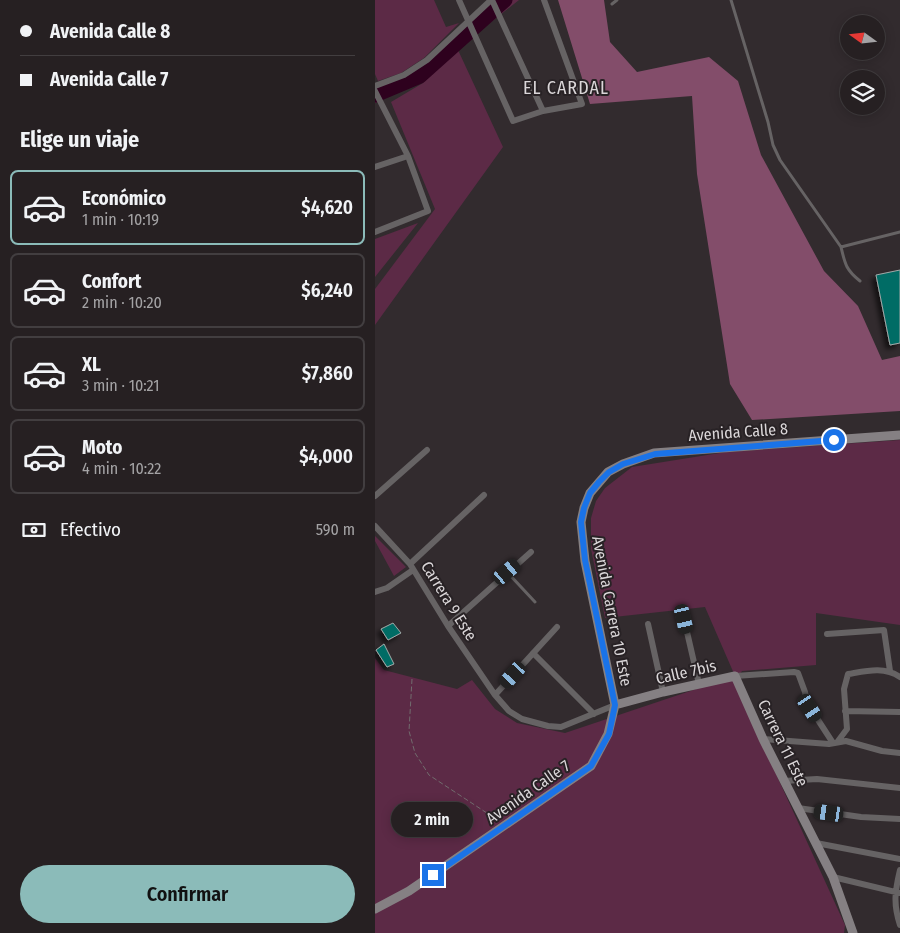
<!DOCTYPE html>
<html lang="es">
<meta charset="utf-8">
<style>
:root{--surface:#262022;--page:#2e282a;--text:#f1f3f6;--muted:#a4a3a5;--line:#423e40;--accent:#8bbbb9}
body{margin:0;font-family:"Fira Sans Condensed",sans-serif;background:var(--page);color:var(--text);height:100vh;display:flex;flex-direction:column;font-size:19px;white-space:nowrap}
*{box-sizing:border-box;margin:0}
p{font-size:16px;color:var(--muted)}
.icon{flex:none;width:28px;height:28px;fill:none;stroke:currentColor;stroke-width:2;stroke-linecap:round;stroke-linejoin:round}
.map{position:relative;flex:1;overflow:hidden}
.drawer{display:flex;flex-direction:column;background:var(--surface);width:375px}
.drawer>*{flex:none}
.top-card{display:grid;align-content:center;height:110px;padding:0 20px;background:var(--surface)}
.needle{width:32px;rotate:285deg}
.tools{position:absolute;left:465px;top:15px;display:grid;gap:10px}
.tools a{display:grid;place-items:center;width:45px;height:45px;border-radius:50%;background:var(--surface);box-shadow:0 2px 12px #0003,0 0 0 1px var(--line);font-size:25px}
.end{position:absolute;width:22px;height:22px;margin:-11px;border:6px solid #1a73e8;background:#fff;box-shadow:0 0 0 2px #fff}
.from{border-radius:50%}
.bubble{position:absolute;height:35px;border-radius:18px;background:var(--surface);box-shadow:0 2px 12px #0003,0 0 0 1px var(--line);font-size:16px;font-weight:600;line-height:35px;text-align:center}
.car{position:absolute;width:15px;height:30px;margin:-15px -8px;border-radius:6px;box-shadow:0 0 4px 1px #0007;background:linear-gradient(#222 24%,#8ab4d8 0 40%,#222 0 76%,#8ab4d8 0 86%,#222 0)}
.top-card b{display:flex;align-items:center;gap:18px;height:48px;font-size:19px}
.top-card b+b{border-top:1px solid var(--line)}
.top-card i{width:12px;height:12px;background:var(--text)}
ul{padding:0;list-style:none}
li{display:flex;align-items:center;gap:15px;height:75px;margin:0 10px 8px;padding:0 10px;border:2px solid var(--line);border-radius:8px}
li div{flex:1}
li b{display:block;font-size:19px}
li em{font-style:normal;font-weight:600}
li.selected{border-color:var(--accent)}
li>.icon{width:45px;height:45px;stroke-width:1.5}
h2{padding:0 20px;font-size:22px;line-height:60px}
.pay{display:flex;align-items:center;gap:12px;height:55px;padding:0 20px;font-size:19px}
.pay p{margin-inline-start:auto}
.action{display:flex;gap:10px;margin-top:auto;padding:10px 20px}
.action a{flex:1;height:58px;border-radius:30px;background:var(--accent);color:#111;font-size:20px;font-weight:600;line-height:58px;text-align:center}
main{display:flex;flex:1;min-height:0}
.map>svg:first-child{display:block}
.green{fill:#5c2a46}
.forest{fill:#834d6a}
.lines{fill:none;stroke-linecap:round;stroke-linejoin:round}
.river{stroke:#2e011e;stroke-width:15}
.building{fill:#046c65;stroke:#a0a9a8;filter:url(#shadow)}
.path{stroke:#726c6e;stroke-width:1;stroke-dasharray:5 2.5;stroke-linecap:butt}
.lane{stroke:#666364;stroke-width:3}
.street{stroke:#666364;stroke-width:6}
.secondary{stroke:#858083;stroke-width:9}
.route{stroke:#1a73e8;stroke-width:6}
.labels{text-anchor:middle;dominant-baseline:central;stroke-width:4;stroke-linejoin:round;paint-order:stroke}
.street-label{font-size:16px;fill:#dbd7d9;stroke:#282225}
.neighbourhood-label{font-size:18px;letter-spacing:1px;fill:#dbd7d9;stroke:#282225}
</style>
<main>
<section class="drawer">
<div class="top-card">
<b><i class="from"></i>Avenida Calle 8</b>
<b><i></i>Avenida Calle 7</b>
</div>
<h2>Elige un viaje</h2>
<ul>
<li class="selected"><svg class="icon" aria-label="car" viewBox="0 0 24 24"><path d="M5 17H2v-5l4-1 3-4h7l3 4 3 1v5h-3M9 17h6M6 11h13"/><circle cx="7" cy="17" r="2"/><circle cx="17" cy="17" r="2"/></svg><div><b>Económico</b><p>1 min · 10:19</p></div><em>$4,620</em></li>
<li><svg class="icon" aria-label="car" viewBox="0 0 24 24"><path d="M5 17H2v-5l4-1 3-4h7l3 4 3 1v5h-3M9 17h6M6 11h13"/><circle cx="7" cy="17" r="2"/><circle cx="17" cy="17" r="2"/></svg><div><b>Confort</b><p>2 min · 10:20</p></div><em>$6,240</em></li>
<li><svg class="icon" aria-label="car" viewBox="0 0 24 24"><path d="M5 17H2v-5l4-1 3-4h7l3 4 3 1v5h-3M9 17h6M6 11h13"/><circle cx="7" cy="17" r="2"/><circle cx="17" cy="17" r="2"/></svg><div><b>XL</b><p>3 min · 10:21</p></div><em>$7,860</em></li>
<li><svg class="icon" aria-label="car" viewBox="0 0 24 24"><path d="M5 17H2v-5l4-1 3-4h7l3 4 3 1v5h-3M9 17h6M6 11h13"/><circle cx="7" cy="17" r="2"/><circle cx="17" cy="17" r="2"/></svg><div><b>Moto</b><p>4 min · 10:22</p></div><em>$4,000</em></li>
</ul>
<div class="pay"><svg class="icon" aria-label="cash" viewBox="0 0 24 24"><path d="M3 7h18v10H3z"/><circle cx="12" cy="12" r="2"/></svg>Efectivo<p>590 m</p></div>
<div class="action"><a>Confirmar</a></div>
</section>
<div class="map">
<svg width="525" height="933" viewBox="0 0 525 933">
<defs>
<filter id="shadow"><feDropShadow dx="-4" dy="4" stdDeviation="2.5" flood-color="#0009"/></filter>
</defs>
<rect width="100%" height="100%" fill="#322b2e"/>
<path class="green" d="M0 0H59L71 27 84 23 49 58 26 73 3 81 0 74Z
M124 0H144L83 48 48 81 0 103V91L43 70Z
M83 50 128 147 0 325V289L60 209 16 102 48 83Z
M43 223 0 277V239Z
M525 440V625L441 613V665L367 671 359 682 470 925 469 933H0V658L9 670 82 689 97 680 120 709 142 723 190 733 360 676 330 607 230 618 216 549V518L221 501 230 488 257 467 351 452Z
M0 536 31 567 19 576 0 541Z"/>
<path class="forest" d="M183 0H229L235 42 262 72 334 57 363 81 386 155 449 271 483 306 507 360 525 356V411L377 420 355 384 322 174 317 96 215 104Z"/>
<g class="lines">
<path class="river" d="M0 95 45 76 130 0"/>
</g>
<path class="building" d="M525 270V343L515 345 501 275Z
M18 623 26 633 13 640 6 629Z
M9 644 19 664 12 667 1 650Z"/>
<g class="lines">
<path class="path" d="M37 679 34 731 40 753 54 775 121 819"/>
<path class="lane" d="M356 0 393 122 398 145 405 160 466 247 525 232
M237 4 242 0
M466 247C470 264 471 270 485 281
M133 573 160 602"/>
<path class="street" d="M84 0 138 121 168 111 207 104 169 0
M117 0 168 111
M0 86 29 75 52 60 116 0
M0 91 33 156 53 211 0 232
M0 167 33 156
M0 496 52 450
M0 526 35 564 73 626 120 695 134 711 147 719 173 726 186 727 240 705
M35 564 109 495
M0 592 12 588 38 570
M309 619 324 684
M273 624 288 692
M73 626 156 552
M452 634 509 630 515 671
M158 653 219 714
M360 676 419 672 423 673 430 692 432 703 458 743
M120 695 182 627
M470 711 525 712
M388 739 454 744 471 741 507 751 525 753
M463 741 472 729 469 689 473 674C491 671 509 666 525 677
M409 781 442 779 525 788
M423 808 486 817 525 819
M441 843 525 859
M525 870C520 891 518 904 525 925
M458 877 525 893"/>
<path class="secondary" d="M240 705 288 692 360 676 388 739 458 877 478 933
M0 909 34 891 216 766 233 734 240 705 210 561 206 522 209 508 215 493 233 472 248 464 279 453 525 435"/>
</g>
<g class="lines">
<path class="route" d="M58 875 216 766 234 734 240 705 210 560 206 522 209 508 215 493 224 482 234 472 248 464 280 454 459 440"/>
</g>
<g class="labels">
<g class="street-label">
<text transform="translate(363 432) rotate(-4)">Avenida Calle 8</text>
<text transform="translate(74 601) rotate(58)">Carrera 9 Este</text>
<text transform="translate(237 611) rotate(79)">Avenida Carrera 10 Este</text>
<text transform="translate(311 672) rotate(-13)">Calle 7bis</text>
<text transform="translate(408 743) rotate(64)">Carrera 11 Este</text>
<text transform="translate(153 792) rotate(-35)">Avenida Calle 7</text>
</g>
<g class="neighbourhood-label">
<text x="191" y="88">EL CARDAL</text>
</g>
</g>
</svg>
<div class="tools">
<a><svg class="needle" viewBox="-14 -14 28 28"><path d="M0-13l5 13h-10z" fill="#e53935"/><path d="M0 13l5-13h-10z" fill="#a4a3a5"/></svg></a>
<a><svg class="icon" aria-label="layers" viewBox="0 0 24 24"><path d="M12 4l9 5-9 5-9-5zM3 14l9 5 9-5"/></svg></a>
</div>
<i class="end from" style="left:459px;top:440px"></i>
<i class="end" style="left:58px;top:875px"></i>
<div class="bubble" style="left:16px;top:802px;width:82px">2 min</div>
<i class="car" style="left:132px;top:572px;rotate:50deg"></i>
<i class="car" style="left:309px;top:619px;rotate:167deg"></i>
<i class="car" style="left:138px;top:675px;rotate:222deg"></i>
<i class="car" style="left:435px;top:708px;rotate:146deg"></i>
<i class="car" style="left:454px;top:813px;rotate:278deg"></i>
</div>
</main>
